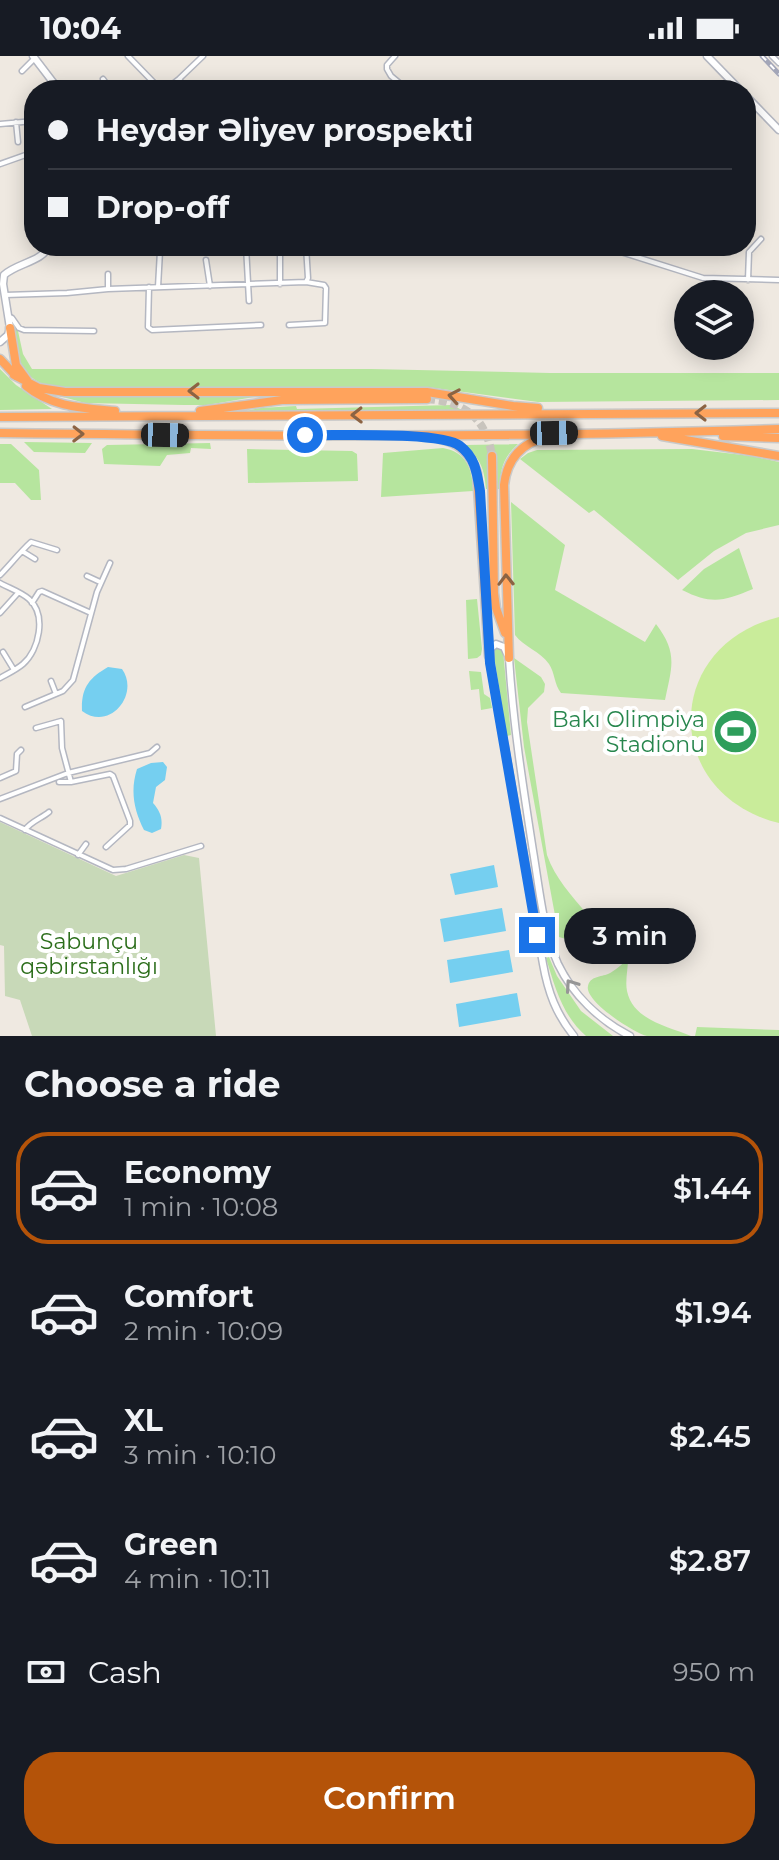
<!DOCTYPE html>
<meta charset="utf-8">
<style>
:root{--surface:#171b24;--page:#242831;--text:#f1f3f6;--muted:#9ea1a6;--line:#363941;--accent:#b45309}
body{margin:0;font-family:Montserrat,sans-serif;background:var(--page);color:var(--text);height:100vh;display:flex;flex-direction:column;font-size:30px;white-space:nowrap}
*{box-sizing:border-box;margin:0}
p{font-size:26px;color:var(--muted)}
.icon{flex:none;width:44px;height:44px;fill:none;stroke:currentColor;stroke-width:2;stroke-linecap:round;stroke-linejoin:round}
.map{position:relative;height:980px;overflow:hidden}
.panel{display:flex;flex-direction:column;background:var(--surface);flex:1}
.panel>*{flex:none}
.hud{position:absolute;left:24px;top:24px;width:732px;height:176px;border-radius:32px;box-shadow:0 4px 20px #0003;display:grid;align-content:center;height:176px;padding:0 24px;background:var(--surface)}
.fabs{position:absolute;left:674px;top:224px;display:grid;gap:16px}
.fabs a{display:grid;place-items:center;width:80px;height:80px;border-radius:50%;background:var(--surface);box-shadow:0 4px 20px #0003;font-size:40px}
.end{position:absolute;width:36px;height:36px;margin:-18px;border:10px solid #1a73e8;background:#fff;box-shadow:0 0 0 4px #fff}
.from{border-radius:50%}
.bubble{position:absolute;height:56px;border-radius:28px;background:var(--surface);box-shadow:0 4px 20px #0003;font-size:26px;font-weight:600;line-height:56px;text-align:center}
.car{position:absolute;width:24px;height:48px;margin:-24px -12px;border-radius:10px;box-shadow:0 0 6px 2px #0007;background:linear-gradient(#222 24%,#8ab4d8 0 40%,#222 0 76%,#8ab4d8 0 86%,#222 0)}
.hud b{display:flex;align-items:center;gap:28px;height:76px;font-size:30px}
.hud b+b{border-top:2px solid var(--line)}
.hud i{width:20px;height:20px;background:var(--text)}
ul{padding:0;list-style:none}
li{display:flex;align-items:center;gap:24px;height:112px;margin:0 16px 12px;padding:0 8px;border:4px solid transparent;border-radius:32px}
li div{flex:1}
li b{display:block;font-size:30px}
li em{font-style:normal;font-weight:600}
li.selected{border-color:var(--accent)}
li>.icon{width:72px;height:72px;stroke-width:1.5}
h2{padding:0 24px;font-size:36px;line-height:96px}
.pay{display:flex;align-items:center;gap:20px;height:88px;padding:0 24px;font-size:30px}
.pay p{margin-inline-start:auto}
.action{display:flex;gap:16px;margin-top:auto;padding:16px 24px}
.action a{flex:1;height:92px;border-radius:32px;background:var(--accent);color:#fff;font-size:32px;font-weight:600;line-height:92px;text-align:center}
.status{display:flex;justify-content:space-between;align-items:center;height:56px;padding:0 40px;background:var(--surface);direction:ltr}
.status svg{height:22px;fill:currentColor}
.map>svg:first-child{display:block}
.green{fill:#b6e59e}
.cemetery{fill:#c8d9b8}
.pitch{fill:#c9ec9a}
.water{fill:#75cff0}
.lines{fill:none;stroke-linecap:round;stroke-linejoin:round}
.highway-tunnel{stroke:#c8c4bd;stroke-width:8;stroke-dasharray:8 4;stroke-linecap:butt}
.street-casing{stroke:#b4b7c1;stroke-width:7}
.secondary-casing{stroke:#b4b7c1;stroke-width:9}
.highway-casing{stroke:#c9c9c9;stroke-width:11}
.street{stroke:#fff;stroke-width:4}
.secondary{stroke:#fff;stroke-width:6}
.highway{stroke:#ffa35c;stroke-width:8}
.rail-casing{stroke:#a3a6b8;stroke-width:5}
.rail{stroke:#fff;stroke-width:2;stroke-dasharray:6;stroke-linecap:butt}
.oneway{stroke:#8c6343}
.oneway2{stroke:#969696}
.route{stroke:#1a73e8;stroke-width:10}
.labels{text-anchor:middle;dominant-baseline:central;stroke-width:8;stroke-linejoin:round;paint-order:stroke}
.leisure-label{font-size:22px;fill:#27864d;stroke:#fff;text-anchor:end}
.park-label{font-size:22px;fill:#2c6e1b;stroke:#fff}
</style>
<div class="status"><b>10:04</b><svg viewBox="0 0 49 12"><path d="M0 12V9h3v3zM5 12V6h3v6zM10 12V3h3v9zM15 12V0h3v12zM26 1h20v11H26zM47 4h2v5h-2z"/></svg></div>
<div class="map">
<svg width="779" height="980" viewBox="0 0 779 980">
<rect width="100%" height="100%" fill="#efe9e1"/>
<path class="green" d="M12 270 18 275 23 298 32 313H371L550 317H779V344L538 346 427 331H51C18 321 18 300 12 270Z
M0 313 16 329 52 353 0 354Z
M52 338 254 341 207 349H184L85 347Z
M452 349 462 354 232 358 260 352 296 350 297 353Z
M24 386 92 387 85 397 34 396Z
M210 387 211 393 191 392 190 397 167 399 160 410 104 408 102 393 107 389Z
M0 388H11L39 414 41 444H31L15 427H0Z
M518 388C503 402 500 413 500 433H497L495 396 487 399 490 433H486C484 412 481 404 465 389Z
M443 392C466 396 473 413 473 435L381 441 383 397Z
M247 393 352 395 357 398 358 425 248 427Z
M692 393 751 400 779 406V469L746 477 714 495 678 524 594 454 589 457 520 403 528 397 537 394Z
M511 446 565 489 555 534 645 586 656 568C678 597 672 610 665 644L561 637C554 628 555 617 549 608 540 595 524 591 515 579Z
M739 492 753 533C724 545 712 549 682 534L704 513Z
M477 543 482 593 481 599 477 602 468 603 466 544Z
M496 590 501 592 503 595 511 679 507 680 493 594Z
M514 602 541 621 545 628 544 636 528 652 527 666 547 799C555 822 572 840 587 858L575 865 572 878 566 883 559 881 524 691Z
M469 615 481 616 484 638 490 642 492 652 481 654 479 633 471 634Z
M549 901 557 920 581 955 613 980H586C562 959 555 931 546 902Z
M628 903C628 913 625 925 627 935 633 964 667 970 691 980 677 980 660 980 647 980 634 977 584 945 588 930 590 920 601 921 608 918 615 915 622 908 628 903Z
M697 971 779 974V980H695Z"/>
<path class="cemetery" d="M0 766 116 820 184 799 199 802 216 980H32L20 944 5 940 4 890 0 889Z"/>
<path class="pitch" d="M779 561V767C662 738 661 590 779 561Z"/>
<path class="water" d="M108 611 122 613C140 638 110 676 82 655 81 632 89 622 108 611Z
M163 706 167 711 165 724 156 731 153 747C160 755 163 762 161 773L152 777 144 774C134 754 130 735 137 713L151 707Z
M494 809 498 831 455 839 450 818Z
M502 852 506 875 444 886 440 863Z
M509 894 513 916 450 927 447 904Z
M517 937 521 960 459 971 456 948Z"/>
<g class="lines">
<path class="highway-tunnel" d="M427 343C464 346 486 361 492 400"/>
<defs>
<path id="street" d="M128 0 161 34
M395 0 387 9V13L391 20 408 34
M772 0 779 7
M22 15 35 2
M103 23 111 34
M179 23 187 34
M46 34 56 28
M165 34 179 23 203 0
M16 66 18 86
M0 68 34 65
M0 108 34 96
M246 190 249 245
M280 190V228
M602 190 703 222 779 224
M206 204 210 230
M108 218V233
M748 224 749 196 761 183
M306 226 308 222 306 190
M149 231 148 271 152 274 261 269
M158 231 160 195 162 190
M5 239 67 237 108 233 306 226 324 229 326 232 325 267 289 269
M8 260 12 262 19 272 24 274 94 275
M22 495 35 503
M0 519C11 508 19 497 31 486L57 494
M87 520 100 526
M0 527C9 532 21 536 29 543 47 559 39 594 23 608 16 614 7 618 0 622
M32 547 39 536 42 535 91 557
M0 557 18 537
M3 596 14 614
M51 625 56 638
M25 651 63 635 73 624 97 536 110 507
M36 672 61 665 62 692 71 726 110 718 113 720 130 765V769L106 791
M0 722 16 715 17 698 21 694
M59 726H71
M0 743 68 717 150 697 157 691
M0 762 113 814 126 813 201 790
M25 774C30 766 42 762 49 756
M78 799 86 788"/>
<path id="secondary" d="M33 0 59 34
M707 0 740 34
M746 40 779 74
M0 286 8 279 10 272 3 228 4 219C17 207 42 206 49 190
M574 980C556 958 548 936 543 908L490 607V593L496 588 504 591 509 602C513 667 523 731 533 795 539 830 543 875 558 908 573 939 599 964 630 980"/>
<path id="highway" d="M10 272 16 309 27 324
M0 303 16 320
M14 319 39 332 65 336H427L513 350 538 352
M26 330C51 351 83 352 115 355
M200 355 282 344 427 343
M0 361 779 357
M0 377C260 380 519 382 779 373
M662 380 779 400
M723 380 779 382
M440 383C460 386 471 398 477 417L489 600
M492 400 494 537 496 552 505 577
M509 602 504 429C507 403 521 387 547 381"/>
</defs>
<use href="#street" class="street-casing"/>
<use href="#secondary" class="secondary-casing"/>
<use href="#highway" class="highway-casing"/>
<use href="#street" class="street"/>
<use href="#secondary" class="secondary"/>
<use href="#highway" class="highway"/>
<defs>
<path id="rail" d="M762 0 779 18"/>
</defs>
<use href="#rail" class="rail-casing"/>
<use href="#rail" class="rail"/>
</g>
<defs><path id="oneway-chevron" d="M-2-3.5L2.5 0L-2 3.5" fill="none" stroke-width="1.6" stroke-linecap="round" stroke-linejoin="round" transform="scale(2)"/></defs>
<g class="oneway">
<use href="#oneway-chevron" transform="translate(194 335) rotate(-180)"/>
<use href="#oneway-chevron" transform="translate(454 340) rotate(-170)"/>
<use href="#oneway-chevron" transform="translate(701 357) rotate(180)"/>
<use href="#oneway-chevron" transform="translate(357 359) rotate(179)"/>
<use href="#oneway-chevron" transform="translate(78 378) rotate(1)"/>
<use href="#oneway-chevron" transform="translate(506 524) rotate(-91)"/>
</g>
<use class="oneway2" href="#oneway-chevron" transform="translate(571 929) rotate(-125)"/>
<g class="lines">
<path class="route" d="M305 379C334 380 441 375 460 390 475 401 477 417 480 435L490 607 537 879"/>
</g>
<defs>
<symbol id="stadium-disc" viewBox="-11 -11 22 22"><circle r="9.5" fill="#2e9e5b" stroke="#fff"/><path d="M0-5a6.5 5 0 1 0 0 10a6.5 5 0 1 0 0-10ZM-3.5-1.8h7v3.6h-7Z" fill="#fff"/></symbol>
</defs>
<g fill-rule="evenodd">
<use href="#stadium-disc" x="710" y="650" width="51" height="51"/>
</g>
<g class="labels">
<g class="leisure-label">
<text x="705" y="663">Bakı Olimpiya<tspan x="705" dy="25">Stadionu</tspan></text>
</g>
<g class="park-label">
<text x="89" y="885">Sabunçu<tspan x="89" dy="25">qəbirstanlığı</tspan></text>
</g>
</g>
</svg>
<div class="fabs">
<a><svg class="icon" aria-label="layers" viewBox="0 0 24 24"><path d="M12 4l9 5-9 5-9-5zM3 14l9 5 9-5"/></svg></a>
</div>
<i class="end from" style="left:305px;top:379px"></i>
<i class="end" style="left:537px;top:879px"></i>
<div class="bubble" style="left:564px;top:852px;width:132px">3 min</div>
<i class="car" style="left:554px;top:377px;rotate:89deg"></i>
<i class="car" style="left:165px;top:379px;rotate:91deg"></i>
<div class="hud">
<b><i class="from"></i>Heydər Əliyev prospekti</b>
<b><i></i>Drop-off</b>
</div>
</div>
<section class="panel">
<h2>Choose a ride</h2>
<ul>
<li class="selected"><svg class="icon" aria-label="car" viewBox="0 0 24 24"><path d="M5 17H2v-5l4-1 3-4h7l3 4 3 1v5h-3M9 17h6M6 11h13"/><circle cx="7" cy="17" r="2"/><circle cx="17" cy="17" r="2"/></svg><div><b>Economy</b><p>1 min · 10:08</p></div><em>$1.44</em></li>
<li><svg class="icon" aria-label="car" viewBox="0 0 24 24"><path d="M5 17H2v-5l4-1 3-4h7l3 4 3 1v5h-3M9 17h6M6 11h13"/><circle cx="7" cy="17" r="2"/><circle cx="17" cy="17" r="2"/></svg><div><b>Comfort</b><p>2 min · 10:09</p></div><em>$1.94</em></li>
<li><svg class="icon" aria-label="car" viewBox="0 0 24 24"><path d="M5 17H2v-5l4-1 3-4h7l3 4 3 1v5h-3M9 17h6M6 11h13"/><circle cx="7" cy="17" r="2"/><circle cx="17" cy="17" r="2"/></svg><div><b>XL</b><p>3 min · 10:10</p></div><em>$2.45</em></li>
<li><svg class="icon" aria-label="car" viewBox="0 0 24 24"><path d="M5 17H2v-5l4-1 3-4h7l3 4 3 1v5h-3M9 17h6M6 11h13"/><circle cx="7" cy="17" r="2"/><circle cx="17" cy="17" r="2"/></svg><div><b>Green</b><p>4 min · 10:11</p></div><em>$2.87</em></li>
</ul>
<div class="pay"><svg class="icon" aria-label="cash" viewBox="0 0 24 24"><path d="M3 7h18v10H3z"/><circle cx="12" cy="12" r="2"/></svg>Cash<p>950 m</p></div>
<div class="action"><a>Confirm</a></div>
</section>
